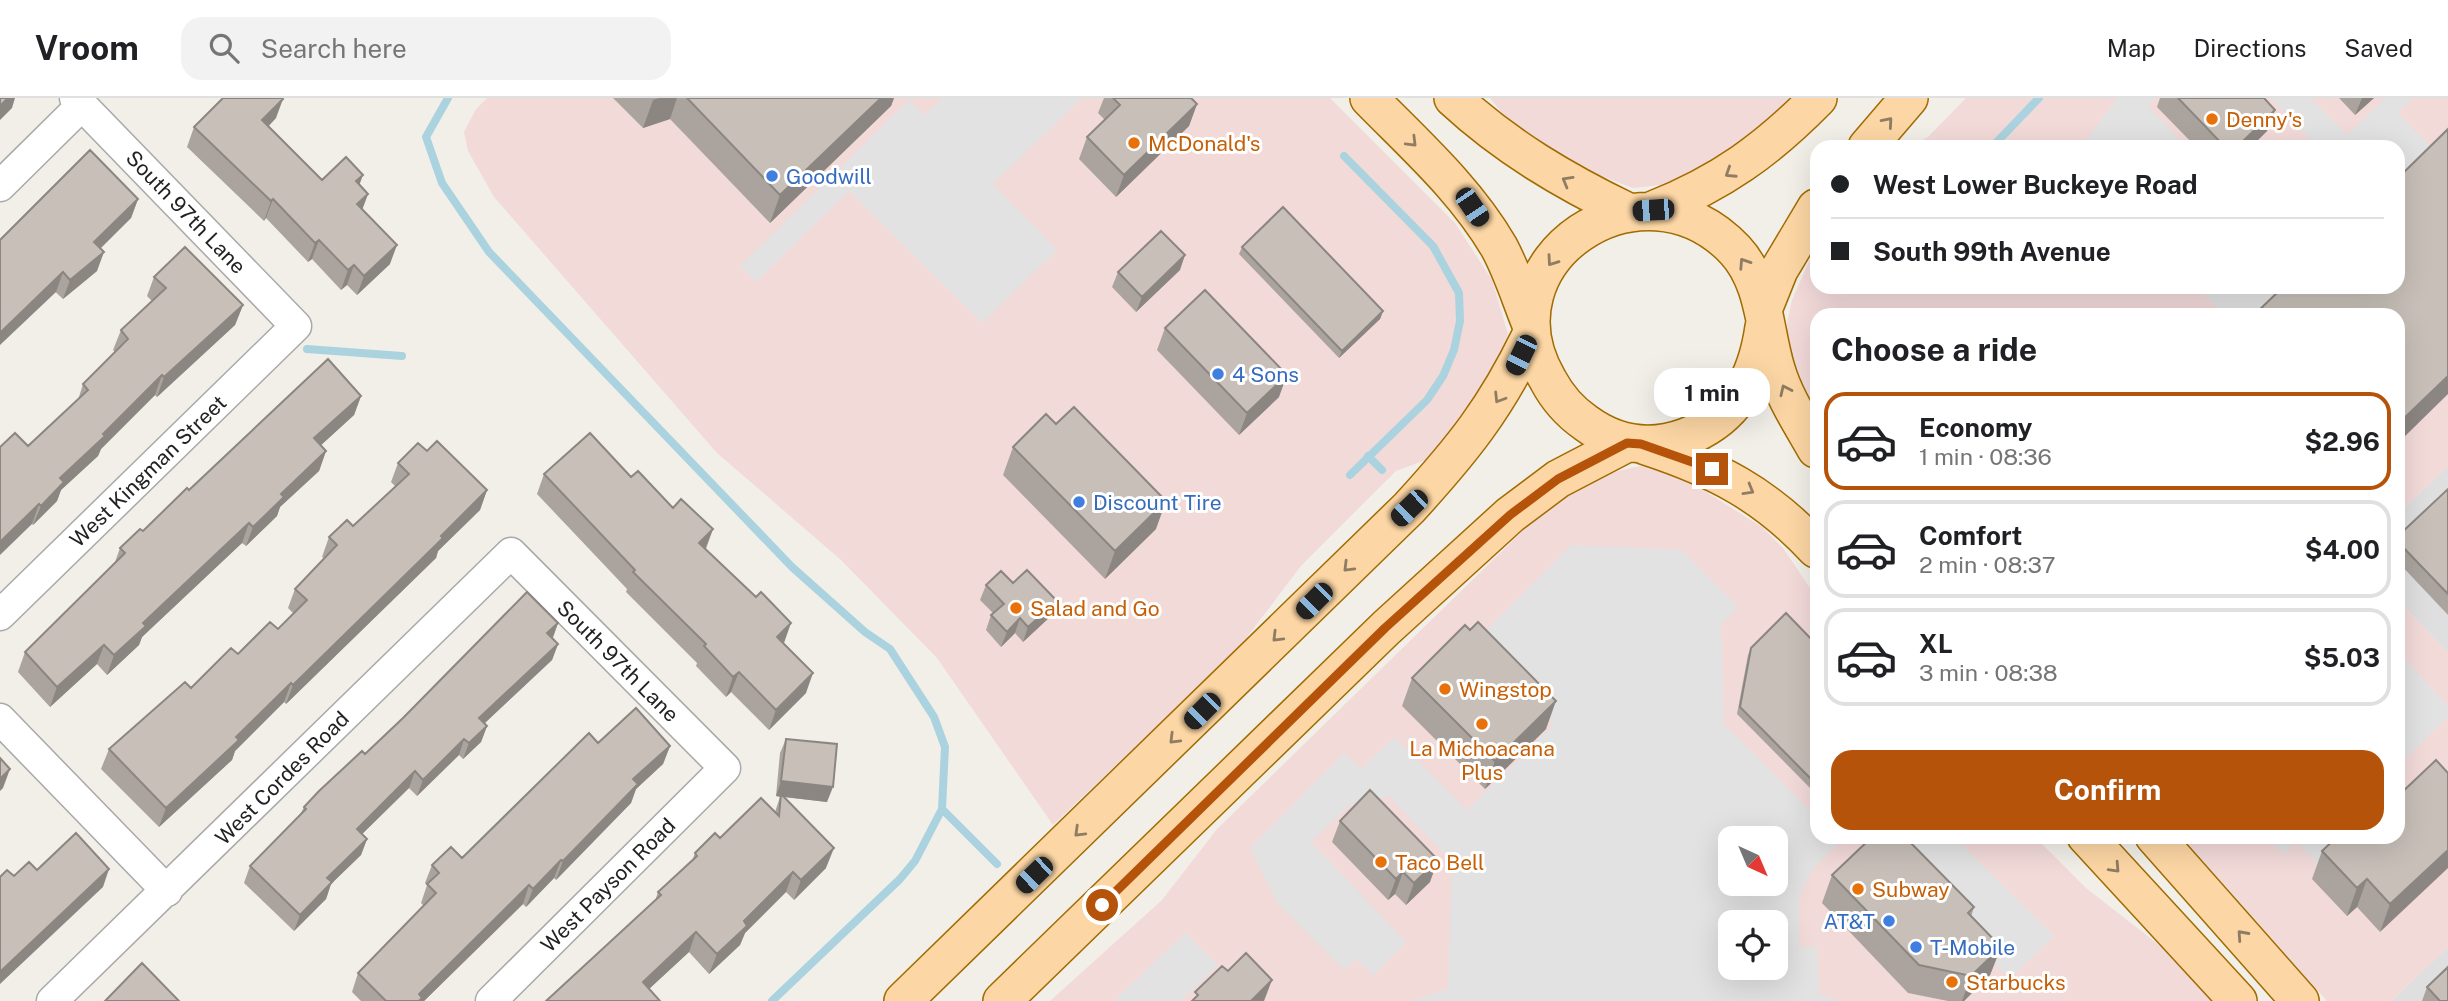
<!DOCTYPE html>
<meta charset="utf-8">
<style>
:root{--surface:#fff;--page:#f2f2f2;--text:#202124;--muted:#757577;--line:#e0e0e0;--accent:#b45309}
body{margin:0;font-family:"Public Sans",sans-serif;background:var(--page);color:var(--text);height:100vh;display:flex;flex-direction:column;font-size:26px;white-space:nowrap}
*{box-sizing:border-box;margin:0}
p{font-size:23px;color:var(--muted)}
.icon{flex:none;width:38px;height:38px;fill:none;stroke:currentColor;stroke-width:2;stroke-linecap:round;stroke-linejoin:round}
.map{position:relative;flex:1;overflow:hidden}
.sheet{position:absolute;left:1810px;top:210px;width:595px;height:536px;display:flex;flex-direction:column;background:var(--surface);border-radius:21px;box-shadow:0 7px 28px #0002}
.sheet>*{flex:none}
.hud{position:absolute;left:1810px;top:42px;width:595px;height:154px;border-radius:21px;box-shadow:0 7px 28px #0002;display:grid;align-content:center;height:154px;padding:0 21px;background:var(--surface)}
.needle{width:46px;rotate:136deg}
.buttons{position:absolute;left:1718px;top:728px;display:grid;gap:14px}
.buttons a{display:grid;place-items:center;width:70px;height:70px;border-radius:14px;background:var(--surface);box-shadow:0 7px 28px #0002;font-size:35px}
.end{position:absolute;width:32px;height:32px;margin:-16px;border:9px solid #b45309;background:#fff;box-shadow:0 0 0 4px #fff}
.from{border-radius:50%}
.bubble{position:absolute;height:49px;border-radius:21px;background:var(--surface);box-shadow:0 7px 28px #0002;font-size:23px;font-weight:700;line-height:49px;text-align:center}
.car{position:absolute;width:21px;height:42px;margin:-21px -10px;border-radius:9px;box-shadow:0 0 5px 2px #0007;background:linear-gradient(#222 24%,#8ab4d8 0 40%,#222 0 76%,#8ab4d8 0 86%,#222 0)}
.hud b{display:flex;align-items:center;gap:24px;height:66px;font-size:26px}
.hud b+b{border-top:2px solid var(--line)}
.hud i{width:18px;height:18px;background:var(--text)}
ul{padding:0;list-style:none}
li{display:flex;align-items:center;gap:21px;height:98px;margin:0 14px 10px;padding:0 7px;border:4px solid var(--line);border-radius:21px}
li div{flex:1}
li b{display:block;font-size:26px}
li em{font-style:normal;font-weight:700}
li.selected{border-color:var(--accent)}
li>.icon{width:63px;height:63px;stroke-width:1.5}
h2{padding:0 21px;font-size:32px;line-height:84px}
.action{display:flex;gap:14px;margin-top:auto;padding:14px 21px}
.action a{flex:1;height:80px;border-radius:21px;background:var(--accent);color:#fff;font-size:28px;font-weight:700;line-height:80px;text-align:center}
header{display:flex;align-items:center;gap:42px;box-sizing:border-box;height:98px;padding:0 35px;background:var(--surface);border-bottom:2px solid var(--line)}
header strong{font-size:33px}
nav{display:flex;gap:38px;margin-inline-start:auto;font-size:24px}
.search{width:490px;height:63px;background:var(--page);display:flex;align-items:center;gap:18px;box-sizing:border-box;padding:0 24px;border-radius:21px;color:var(--muted);font-size:26px}
.map>svg:first-child{display:block}
.residential{fill:#e0dfdf}
.commercial{fill:#f2dad9;fill-rule:evenodd}
.parking{fill:#e2e2e2;fill-rule:evenodd}
.lines{fill:none;stroke-linecap:round;stroke-linejoin:round}
.stream{stroke:#aad3df;stroke-width:8}
.minor-casing{stroke:#a9a9a9;stroke-width:33}
.major-casing{stroke:#a06b00;stroke-width:40}
.minor{stroke:#fff;stroke-width:30}
.major{stroke:#fcd6a4;stroke-width:37}
.wall{fill:#aba49e}
.shaded-wall{fill:#8b8681}
.building{fill:#c7bfb8;stroke:#8b8681;stroke-width:2}
.oneway{stroke:#8f7c63}
.route{stroke:#b45309;stroke-width:9}
.food-dot{fill:#e8710a;stroke:#fff;stroke-width:2.5}
.shop-dot{fill:#3f7fe0;stroke:#fff;stroke-width:2.5}
.labels{text-anchor:middle;dominant-baseline:central;stroke-width:6;stroke-linejoin:round;paint-order:stroke}
.food-label{font-size:21px;fill:#c56008;stroke:#fff;text-anchor:start}
.shop-label{font-size:21px;fill:#366cbe;stroke:#fff;text-anchor:start}
.street-label{font-size:21px;fill:#222;stroke:#fff}
</style>
<header>
<strong>Vroom</strong>
<div class="search"><svg class="icon" aria-label="search" viewBox="0 0 24 24"><circle cx="10" cy="10" r="6"/><path d="M15 15l6 6"/></svg>Search here</div>
<nav><a>Map</a><a>Directions</a><a>Saved</a></nav>
</header>
<div class="map">
<svg width="2448" height="903" viewBox="0 0 2448 903">
<rect width="100%" height="100%" fill="#f2efe9"/>
<path class="residential" d="M2448 368V555L2398 502V416Z
M2448 849V903H2391Z"/>
<path class="commercial" d="M487 0H1330L1455 125 1492 182 1508 236 1496 279 1434 359 1396 373 1301 468 1238 551 1053 727 937 560 841 462 717 355 494 99 468 53 464 34 476 11Z
M1490 0H1799L1722 62 1679 85 1633 90 1570 66 1506 20Z
M1966 0H2448V368L2398 416V217H1816V314L1788 251 1787 225 1792 202 1816 148V189H2398V49H1908L1928 39Z
M1649 366 1687 382 1762 429 1783 450 1816 499V738L2035 739 2086 790 2163 850 2215 903H1050L1162 802 1217 731 1536 420 1586 386 1618 373ZM1731 740H1776V786H1731ZM1731 824H1776V870H1731Z
M2398 502 2448 555V849L2391 903H2327L2182 739 2398 738Z"/>
<path class="parking" d="M942 0H1082L993 86 1057 152 982 225 849 93 756 184 740 168 909 2 925 17Z
M2118 0H2154L2148 8 2186 49H2080Z
M2271 0H2311L2347 37 2385 0H2412L2398 15 2433 51 2398 86V49H2317Z
M2198 189H2293L2264 217H2224Z
M1572 447 1681 452 1738 509 1721 527 1724 626 1814 717 1816 715V738L1845 739 1813 771 1799 799V849H1817L1819 896 1841 903H1410L1448 891 1452 764 1389 698 1350 707 1311 744 1406 844 1373 878 1356 861 1344 872 1278 806 1250 750 1344 655 1361 671 1394 639 1467 712 1553 627 1473 545ZM1731 740H1776V786H1731ZM1731 824H1776V870H1731Z
M2398 554 2448 608V619L2398 668Z
M1867 739H1954L2054 838 2010 881Z
M2266 739H2349L2319 768 2297 744 2283 756Z
M1185 835 1218 867 1181 903H1114Z"/>
<g class="lines">
<path class="stream" d="M448 0 426 39 442 85 489 154 792 469 865 534 890 551 934 619 945 649 942 711 915 763 900 781 772 903
M1992 49 2039 0
M1344 58 1433 148 1459 195 1460 223 1454 252 1443 278 1427 302 1350 377
M307 251 402 258
M1368 358 1382 372
M942 711 997 766"/>
<defs>
<path id="minor" d="M0 88 82 7
M0 517 296 228 75 0
M0 621 167 793
M52 903 511 455 725 670 491 903"/>
<path id="major" d="M1369 0C1415 47 1465 91 1499 149 1512 173 1520 199 1530 224
M1453 0C1506 49 1564 83 1628 114
M1867 49 1909 0
M1653 112C1721 85 1767 52 1818 0
M1763 212 1779 172 1816 110
M1764 229C1757 279 1736 320 1686 339 1651 352 1616 347 1586 325 1570 314 1557 299 1548 282 1478 162 1642 53 1735 152 1765 184 1764 232 1776 271 1784 299 1802 326 1816 351
M1646 348C1716 371 1765 396 1816 451
M2086 738 2238 903
M2154 738 2300 903
M903 903 1409 410C1463 351 1495 311 1530 239
M1002 903 1386 530 1510 417 1558 381 1627 345"/>
</defs>
<use href="#minor" class="minor-casing"/>
<use href="#major" class="major-casing"/>
<use href="#minor" class="minor"/>
<use href="#major" class="major"/>
</g>
<path class="wall" d="M613 0H894L891 8 770 125 670 21 643 30Z
M1104 0H1191L1197 6 1189 28 1116 99 1079 61 1087 39 1105 22 1098 15Z
M2160 0H2264L2275 12 2267 33 2251 49H2196L2157 9Z
M2339 0H2374L2355 17Z
M276 20 269 28 322 82 359 87 368 96 362 111 390 166 357 197 347 187 341 192 312 161 308 164 266 120 264 123 187 49 194 29Z
M138 101 131 120 100 150 97 173 63 201 0 142Z
M1242 149 1383 213 1380 221 1339 260 1239 156Z
M1180 172 1136 214 1112 189 1118 174Z
M154 179 243 207 235 227 157 299 155 297 101 351 98 358 61 392 57 403 33 427 32 426 28 348 78 302 83 286 115 254 113 252 121 232 152 203 147 198Z
M1165 230 1279 299 1239 337 1157 252Z
M361 298 354 317 321 347 326 353 319 373 280 409 277 418 246 448 242 445 142 539 139 547 107 577 97 566 50 609 18 574 25 554 114 467 120 450 143 433 189 392Z
M1013 349 1156 431 1105 481 1003 377Z
M427 353 487 392 480 412 438 453 436 460 286 606 284 604 235 653 232 662 159 729 101 671 109 651 238 556 278 531 294 516 288 510 295 491 324 460 322 459 329 439 353 428 396 389 391 384 398 365Z
M544 376 631 379 673 410 713 431 706 451 783 545 806 595 769 632 731 594 726 599 696 568 697 565 626 494 627 491 537 396Z
M2448 391V517L2398 464V438Z
M1013 485 1051 518 1023 544 1015 535 1001 549 986 532 991 517 993 515 980 502 986 487Z
M558 525 553 540 558 546 552 562 485 625 487 628 481 644 463 661 459 657 417 698 409 690 362 736 367 741 361 757 331 786 326 801 294 833 244 785 250 768 300 717 304 709 365 656Z
M1816 546V696L1737 616 1748 557 1751 550Z
M1412 580 1546 631 1485 691 1402 608Z
M786 641 827 704 784 699 826 770 794 802 786 794 745 835 740 847 709 876 689 854 649 891 546 903 655 803 658 794 692 763 695 755 720 740 775 714 780 699 776 698 780 655Z
M598 645 670 648 663 666 636 691 631 705 556 782 554 780 526 809 523 806 424 903H361L352 894 358 875 424 808 421 805 427 787 425 785 432 767 462 760Z
M2448 675 2380 834 2357 809 2347 818 2312 781 2322 753Z
M1340 723 1430 784 1406 807 1395 796 1388 802 1332 744Z
M1878 745 1974 809 1971 819 2001 849 1990 877 1964 903H1948L1908 895 1822 805 1832 777Z
M2427 889 2448 903H2422Z"/>
<path class="shaded-wall" d="M8 0H15L12 10 0 22V8Z
M659 0H677L670 21 643 30 653 2Z
M881 0H894L891 8 770 125 780 97Z
M2362 0H2374L2355 17Z
M283 1 276 20 255 41 262 22Z
M1197 6 1189 28 1116 99 1124 77Z
M2275 12 2267 33 2251 49H2237Z
M363 77 356 96V83Z
M368 96 361 115 357 106Z
M138 101 131 120 87 164 94 144Z
M273 101 266 120 264 123 271 103Z
M319 142 312 161 308 164 315 145Z
M397 147 390 166 357 197 364 178Z
M104 154 97 173 63 201 70 182Z
M1185 157 1180 172 1136 214 1142 199Z
M354 167 347 187 341 192 348 172Z
M63 174 56 194 0 247V235Z
M243 207 235 227 157 299 164 279Z
M1383 213 1380 221 1339 260 1342 253Z
M162 277 155 297 101 351 98 358 61 392 57 403 33 427 41 408 60 380Z
M1287 277 1279 299 1239 337 1247 315Z
M2448 278V296L2398 345V326Z
M361 298 354 317 307 360 314 340Z
M326 353 319 373 280 409 277 418 246 448 253 429 281 396Z
M487 392 480 412 438 453 436 460 286 606 293 587Z
M1166 403 1156 431 1105 481 1115 453Z
M39 406 32 426 0 457V444Z
M249 425 242 445 142 539 139 547 107 577 114 557 143 525Z
M713 431 705 451 699 445Z
M1057 503 1051 518 1023 544 1028 529Z
M1020 520 1015 535 1001 549 1007 534Z
M558 525 552 541 547 535Z
M791 525 784 545 777 539Z
M558 546 552 562 473 636 479 620Z
M104 547 97 566 50 609 57 589Z
M739 574 731 594 726 599 733 579Z
M813 575 806 595 769 632 776 612Z
M291 585 284 604 235 653 232 662 159 729 166 710Z
M1556 603 1546 631 1485 691 1495 663Z
M487 628 481 644 463 661 469 645Z
M464 641 459 657 417 698 423 682Z
M670 648 663 666 636 691 631 705 556 782 563 763 633 681Z
M10 671 3 690 0 693V681Z
M415 673 409 690 351 747 357 731Z
M781 683 833 689 827 704 776 698Z
M367 741 361 757 331 786 326 801 294 833 300 817 327 780Z
M834 750 826 770 794 802 801 782Z
M2448 752V770L2380 834 2390 806Z
M561 762 554 780 526 809 533 791Z
M1438 762 1430 784 1406 807 1414 785Z
M109 771 103 789 0 886V874Z
M793 774 786 794 745 835 740 847 709 876 717 856 744 823Z
M1403 774 1395 796 1388 802 1396 781Z
M2367 781 2357 809 2347 818 2357 790Z
M529 787 523 806 424 903H416L419 896Z
M696 834 689 854 636 903 643 884Z
M2001 849 1990 877 1964 903H1962L1971 878Z
M1272 882 1264 903H1251Z"/>
<path class="building" d="M0 0H8L0 8Z
M223 0H282L283 1 262 22 322 82 346 59 363 77 356 83 368 96 357 106 397 147 364 178 354 167 348 172 319 142 315 145 273 101 271 103 194 29Z
M687 0H881L780 97Z
M1113 0H1191L1197 6 1124 77 1087 39 1120 7Z
M2178 0H2264L2275 12 2237 49H2225Z
M2448 31V278L2398 326V217H2254L2283 189H2398V80Z
M90 52 138 101 94 144 104 154 70 182 63 174 0 235V142Z
M1283 109 1383 213 1342 253 1242 149Z
M1161 133 1185 157 1142 199 1118 174Z
M185 149 243 207 164 279 162 277 103 336 105 338 60 380 64 384 41 408 39 406 0 444V349L15 335 28 348 88 292 83 286 128 241 121 232 166 190 154 179Z
M1205 192 1287 277 1247 315 1165 230Z
M328 261 361 298 314 340 326 353 281 396 284 399 253 429 249 425 143 525 146 528 114 557 104 547 57 589 25 554 125 455 120 450 140 431 143 433 187 390 189 392Z
M1074 309 1166 403 1115 453 1013 349 1046 316 1056 326Z
M590 335 631 379 638 373 673 410 681 401 713 431 699 445 756 499 761 494 791 525 777 539 813 575 776 612 739 574 733 579 704 548 706 546 633 474 635 472 544 376Z
M437 343 487 392 441 438 443 440 293 587 291 585 236 639 239 642 166 710 109 651 185 584 191 590 231 550 238 556 270 524 278 531 307 502 295 491 337 447 329 439 347 422 353 428 409 376 398 365 418 345 427 353Z
M2448 391V496L2398 444V438Z
M1027 472 1057 503 1028 529 1020 520 1007 534 991 517 1004 506 986 487 1001 473 1013 485Z
M527 494 558 525 547 535 558 546 479 620 487 628 469 645 464 641 423 682 415 673 357 731 367 741 327 780 332 784 300 817 250 768 306 711 304 709 319 693 362 653 365 656 403 620Z
M1786 515 1816 546V686L1740 609 1751 550Z
M1478 524 1556 603 1495 663 1412 580 1465 527 1470 532Z
M636 610 670 648 633 681 638 686 563 763 561 762 533 791 529 787 419 896 422 900 419 903H386L358 875 436 795 427 786 439 775 432 767 451 749 462 760 589 635 598 645Z
M786 641 837 646 833 689 781 683Z
M0 660 10 671 0 681Z
M2436 662 2448 675V752L2390 806 2367 781 2357 790 2322 753 2338 738H2398V698Z
M1370 692 1438 762 1414 785 1403 774 1396 781 1340 723Z
M781 696 834 750 801 782 793 774 744 823 747 828 717 856 696 834 643 884 660 903H546L661 797 658 794 697 758 695 755 715 735 720 740 761 700 779 718Z
M76 735 109 771 0 874V779L7 772 14 778 29 764 37 772Z
M1885 738H1904L1974 809 1968 815 2001 849 1971 878 1919 867 1832 777 1872 739 1878 745Z
M1246 855 1272 882 1251 903H1192L1198 897 1195 894 1222 868 1228 873Z
M142 865 179 903H105Z
M2448 869V903H2440L2427 889Z"/>
<defs><path id="oneway-chevron" d="M-2-3.5L2.5 0L-2 3.5" fill="none" stroke-width="1.6" stroke-linecap="round" stroke-linejoin="round" transform="scale(1.75)"/></defs>
<g class="oneway">
<use href="#oneway-chevron" transform="translate(1888 24) rotate(-49)"/>
<use href="#oneway-chevron" transform="translate(1412 44) rotate(45)"/>
<use href="#oneway-chevron" transform="translate(1730 75) rotate(147)"/>
<use href="#oneway-chevron" transform="translate(1567 83) rotate(-150)"/>
<use href="#oneway-chevron" transform="translate(1552 163) rotate(125)"/>
<use href="#oneway-chevron" transform="translate(1744 165) rotate(-123)"/>
<use href="#oneway-chevron" transform="translate(1785 292) rotate(-115)"/>
<use href="#oneway-chevron" transform="translate(1499 300) rotate(122)"/>
<use href="#oneway-chevron" transform="translate(1749 392) rotate(30)"/>
<use href="#oneway-chevron" transform="translate(1348 469) rotate(135)"/>
<use href="#oneway-chevron" transform="translate(1277 539) rotate(135)"/>
<use href="#oneway-chevron" transform="translate(1174 641) rotate(135)"/>
<use href="#oneway-chevron" transform="translate(1079 734) rotate(136)"/>
<use href="#oneway-chevron" transform="translate(2115 770) rotate(47)"/>
<use href="#oneway-chevron" transform="translate(2242 837) rotate(-132)"/>
</g>
<g class="lines">
<path class="route" d="M1102 807 1385 530 1510 417 1558 381 1627 345 1641 346 1712 371"/>
</g>
<g class="food-dot">
<circle cx="2212" cy="21" r="7"/>
<circle cx="1134" cy="45" r="7"/>
<circle cx="1016" cy="510" r="7"/>
<circle cx="1445" cy="591" r="7"/>
<circle cx="1482" cy="626" r="7"/>
<circle cx="1381" cy="764" r="7"/>
<circle cx="1858" cy="791" r="7"/>
<circle cx="1952" cy="884" r="7"/>
</g>
<g class="shop-dot">
<circle cx="772" cy="78" r="7"/>
<circle cx="1218" cy="276" r="7"/>
<circle cx="1079" cy="404" r="7"/>
<circle cx="1889" cy="823" r="7"/>
<circle cx="1916" cy="849" r="7"/>
</g>
<g class="labels">
<g class="food-label">
<text x="2226" y="21">Denny's</text>
<text x="1148" y="45">McDonald's</text>
<text x="1030" y="510">Salad and Go</text>
<text x="1459" y="591">Wingstop</text>
<text x="1482" y="650" text-anchor="middle">La Michoacana<tspan x="1482" dy="24">Plus</tspan></text>
<text x="1395" y="764">Taco Bell</text>
<text x="1872" y="791">Subway</text>
<text x="1966" y="884">Starbucks</text>
</g>
<g class="shop-label">
<text x="786" y="78">Goodwill</text>
<text x="1232" y="276">4 Sons</text>
<text x="1093" y="404">Discount Tire</text>
<text x="1875" y="823" text-anchor="end">AT&amp;T</text>
<text x="1930" y="849">T-Mobile</text>
</g>
<g class="street-label">
<text transform="translate(186 114) rotate(46)">South 97th Lane</text>
<text transform="translate(148 373) rotate(-44)">West Kingman Street</text>
<text transform="translate(618 563) rotate(45)">South 97th Lane</text>
<text transform="translate(282 680) rotate(-45)">West Cordes Road</text>
<text transform="translate(608 787) rotate(-45)">West Payson Road</text>
</g>
</g>
</svg>
<div class="buttons">
<a><svg class="needle" viewBox="-14 -14 28 28"><path d="M0-13l5 13h-10z" fill="#e53935"/><path d="M0 13l5-13h-10z" fill="#757577"/></svg></a>
<a><svg class="icon" aria-label="locate" viewBox="0 0 24 24"><circle cx="12" cy="12" r="6"/><path d="M12 2v4M12 18v4M2 12h4M18 12h4"/></svg></a>
</div>
<i class="end from" style="left:1102px;top:807px"></i>
<i class="end" style="left:1712px;top:371px"></i>
<div class="bubble" style="left:1654px;top:270px;width:116px">1 min</div>
<i class="car" style="left:1472px;top:109px;rotate:146deg"></i>
<i class="car" style="left:1653px;top:112px;rotate:266deg"></i>
<i class="car" style="left:1521px;top:257px;rotate:206deg"></i>
<i class="car" style="left:1409px;top:410px;rotate:226deg"></i>
<i class="car" style="left:1314px;top:503px;rotate:225deg"></i>
<i class="car" style="left:1202px;top:613px;rotate:225deg"></i>
<i class="car" style="left:1034px;top:777px;rotate:226deg"></i>
<div class="hud">
<b><i class="from"></i>West Lower Buckeye Road</b>
<b><i></i>South 99th Avenue</b>
</div>
<section class="sheet">
<h2>Choose a ride</h2>
<ul>
<li class="selected"><svg class="icon" aria-label="car" viewBox="0 0 24 24"><path d="M5 17H2v-5l4-1 3-4h7l3 4 3 1v5h-3M9 17h6M6 11h13"/><circle cx="7" cy="17" r="2"/><circle cx="17" cy="17" r="2"/></svg><div><b>Economy</b><p>1 min · 08:36</p></div><em>$2.96</em></li>
<li><svg class="icon" aria-label="car" viewBox="0 0 24 24"><path d="M5 17H2v-5l4-1 3-4h7l3 4 3 1v5h-3M9 17h6M6 11h13"/><circle cx="7" cy="17" r="2"/><circle cx="17" cy="17" r="2"/></svg><div><b>Comfort</b><p>2 min · 08:37</p></div><em>$4.00</em></li>
<li><svg class="icon" aria-label="car" viewBox="0 0 24 24"><path d="M5 17H2v-5l4-1 3-4h7l3 4 3 1v5h-3M9 17h6M6 11h13"/><circle cx="7" cy="17" r="2"/><circle cx="17" cy="17" r="2"/></svg><div><b>XL</b><p>3 min · 08:38</p></div><em>$5.03</em></li>
</ul>
<div class="action"><a>Confirm</a></div>
</section>
</div>
